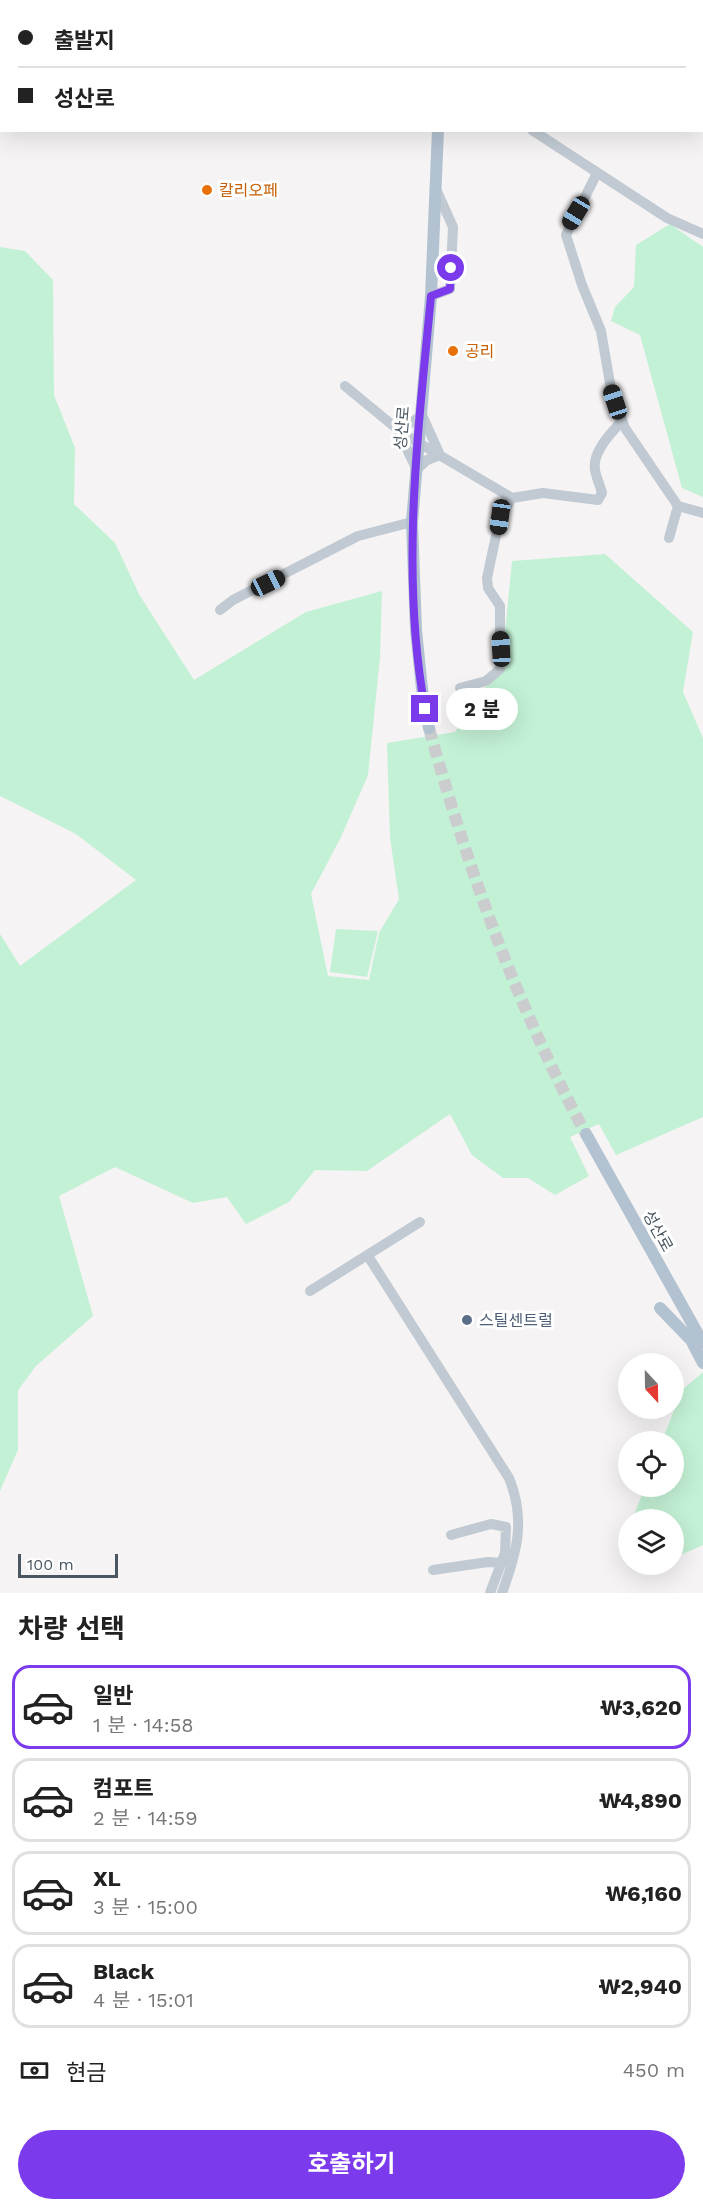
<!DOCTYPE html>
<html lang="ko">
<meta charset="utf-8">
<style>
:root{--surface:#fff;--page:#f6f6f6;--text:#222;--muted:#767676;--line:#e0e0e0;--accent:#7c3aed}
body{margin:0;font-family:"Work Sans","Noto Sans KR",sans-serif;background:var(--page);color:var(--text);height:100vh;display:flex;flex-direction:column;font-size:22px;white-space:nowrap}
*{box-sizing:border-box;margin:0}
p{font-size:20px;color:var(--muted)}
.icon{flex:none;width:33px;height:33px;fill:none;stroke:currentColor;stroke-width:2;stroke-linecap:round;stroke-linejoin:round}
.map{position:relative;height:1593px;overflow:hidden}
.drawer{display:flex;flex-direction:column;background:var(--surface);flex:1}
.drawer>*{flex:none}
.top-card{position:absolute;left:0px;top:0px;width:704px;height:132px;box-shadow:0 6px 24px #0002;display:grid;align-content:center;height:132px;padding:0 18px;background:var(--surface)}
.needle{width:39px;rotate:158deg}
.controls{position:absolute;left:618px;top:1353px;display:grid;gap:12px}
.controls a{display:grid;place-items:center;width:66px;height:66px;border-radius:50%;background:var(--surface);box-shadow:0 6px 24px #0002;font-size:30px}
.scale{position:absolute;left:18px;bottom:15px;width:100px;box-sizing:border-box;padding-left:6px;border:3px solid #4a5661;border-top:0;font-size:16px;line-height:21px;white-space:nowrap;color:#4a5661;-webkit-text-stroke:4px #fff;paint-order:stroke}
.end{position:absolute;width:27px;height:27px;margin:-14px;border:8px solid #7c3aed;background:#fff;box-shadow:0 0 0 3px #fff}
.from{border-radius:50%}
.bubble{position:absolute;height:42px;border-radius:21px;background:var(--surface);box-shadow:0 6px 24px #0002;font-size:20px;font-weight:700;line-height:42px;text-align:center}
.car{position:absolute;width:18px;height:36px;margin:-18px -9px;border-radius:8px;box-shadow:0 0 4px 2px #0007;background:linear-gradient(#222 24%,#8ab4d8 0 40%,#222 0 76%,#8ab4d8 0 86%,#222 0)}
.top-card b{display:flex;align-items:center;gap:21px;height:57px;font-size:22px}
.top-card b+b{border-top:2px solid var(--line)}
.top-card i{width:15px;height:15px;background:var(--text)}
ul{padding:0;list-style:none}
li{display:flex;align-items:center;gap:18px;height:84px;margin:0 12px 9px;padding:0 6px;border:3px solid var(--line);border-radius:18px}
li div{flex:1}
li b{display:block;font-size:22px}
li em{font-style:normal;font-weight:700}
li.selected{border-color:var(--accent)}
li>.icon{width:54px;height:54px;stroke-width:1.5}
h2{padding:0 18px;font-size:27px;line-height:72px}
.pay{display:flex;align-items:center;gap:15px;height:66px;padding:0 18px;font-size:22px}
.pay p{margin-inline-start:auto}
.cta{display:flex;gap:12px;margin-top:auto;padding:12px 18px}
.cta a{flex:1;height:69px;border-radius:36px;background:var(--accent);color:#fff;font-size:24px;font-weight:700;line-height:69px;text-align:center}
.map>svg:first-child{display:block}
.green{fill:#c3f1d5}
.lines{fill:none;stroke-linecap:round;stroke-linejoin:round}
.major-tunnel{stroke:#caccce;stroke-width:12;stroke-dasharray:12 6;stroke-linecap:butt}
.minor{stroke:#c1cad2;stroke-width:10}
.major{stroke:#b3c2d1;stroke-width:12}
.route{stroke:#7c3aed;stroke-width:8}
.food-dot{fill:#e8710a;stroke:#fff;stroke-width:2}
.service-dot{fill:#5c6f8a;stroke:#fff;stroke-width:2}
.labels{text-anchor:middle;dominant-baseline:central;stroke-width:6;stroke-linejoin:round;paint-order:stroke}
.food-label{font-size:16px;fill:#c56008;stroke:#fff;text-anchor:start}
.street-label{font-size:16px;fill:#4a5661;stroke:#fff}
.service-label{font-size:16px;fill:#4e5e75;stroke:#fff;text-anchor:start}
</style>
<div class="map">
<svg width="703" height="1593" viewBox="0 0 703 1593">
<rect width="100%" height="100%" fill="#f5f3f3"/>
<path class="green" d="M670 224 703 247V497L682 488 640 335 611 321 615 307 634 287 636 245Z
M0 247 25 251 53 280 54 395 75 448 74 504 115 543 140 596 194 680 306 612 382 591 380 657 368 775 341 837 311 894 328 976 369 980 379 933 399 899 390 838 387 743 455 732 502 662 512 561 605 554 693 632 683 692 703 738V1117L616 1155 599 1124 570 1137 589 1176 555 1195 528 1178H503L472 1155 450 1114 367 1171 315 1170 289 1202 246 1224 227 1197 193 1203 115 1167 59 1196 93 1316 36 1366 18 1390V1450L0 1491V934L20 966 136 880 76 834 0 796Z
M336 929 378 931 367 977 330 972Z
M703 1372V1545L674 1558V1520L635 1519 634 1515 645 1487 674 1486V1442L662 1441 682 1390Z"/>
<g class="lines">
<path class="major-tunnel" d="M429 728C468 869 516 1005 586 1134"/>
<path class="minor" d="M441 0 444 2
M453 0 454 2
M429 2 430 0
M532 130 667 218 703 234
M597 173 566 235 582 285 601 331 611 389 625 428 678 506 703 513
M431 296 450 289 453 227 436 189
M345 386 402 433 512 498 543 493 598 500 602 493C600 485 596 477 595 470 592 452 611 433 622 421
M415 466 397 428 405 427 419 417
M415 471 427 460 440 455 422 415
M669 538 678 506
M220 610 233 600 358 536 412 522
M460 688 486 681 500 669V606L488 588 487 578 500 517 512 498
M368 1256 509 1478C526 1520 517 1552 502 1593
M310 1291 420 1222
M451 1535 491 1524 506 1527 505 1553 490 1593
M433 1570 488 1562 502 1563"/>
<path class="major" d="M403 0 405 2
M429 728 422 689 416 630 412 522 431 296 438 130
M586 1134 703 1343
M660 1308 691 1340 703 1363"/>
</g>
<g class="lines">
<path class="route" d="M425 709C400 572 418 433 431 296L450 289 451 268"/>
</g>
<g class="food-dot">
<circle cx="207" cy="190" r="6"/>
<circle cx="453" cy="351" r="6"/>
</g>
<circle class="service-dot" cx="467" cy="1320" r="6"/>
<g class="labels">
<g class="food-label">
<text x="219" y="190">칼리오페</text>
<text x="465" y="351">공리</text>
</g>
<g class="street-label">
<text transform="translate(402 428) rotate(-85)">성산로</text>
<text transform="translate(658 1231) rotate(61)">성산로</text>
</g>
<g class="service-label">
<text x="479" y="1320">스틸센트럴</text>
</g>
</g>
</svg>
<div class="controls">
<a><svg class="needle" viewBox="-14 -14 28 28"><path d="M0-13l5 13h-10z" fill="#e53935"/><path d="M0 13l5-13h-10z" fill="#767676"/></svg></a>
<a><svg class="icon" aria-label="locate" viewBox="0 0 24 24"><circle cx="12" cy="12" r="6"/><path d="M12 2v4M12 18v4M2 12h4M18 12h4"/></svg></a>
<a><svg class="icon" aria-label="layers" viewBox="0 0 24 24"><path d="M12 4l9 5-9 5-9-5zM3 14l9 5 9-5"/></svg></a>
</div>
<div class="scale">100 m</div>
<i class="end from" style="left:451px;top:268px"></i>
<i class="end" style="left:425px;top:709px"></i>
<div class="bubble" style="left:446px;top:688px;width:72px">2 분</div>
<i class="car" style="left:576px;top:213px;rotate:211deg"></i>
<i class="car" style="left:615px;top:402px;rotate:342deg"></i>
<i class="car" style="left:500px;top:517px;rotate:188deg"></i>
<i class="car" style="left:268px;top:583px;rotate:64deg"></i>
<i class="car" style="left:501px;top:649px;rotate:357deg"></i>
<div class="top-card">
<b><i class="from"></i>출발지</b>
<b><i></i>성산로</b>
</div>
</div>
<section class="drawer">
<h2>차량 선택</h2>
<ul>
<li class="selected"><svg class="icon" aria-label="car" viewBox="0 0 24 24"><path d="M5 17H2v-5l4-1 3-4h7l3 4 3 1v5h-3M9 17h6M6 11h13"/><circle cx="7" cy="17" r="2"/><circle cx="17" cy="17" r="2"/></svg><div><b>일반</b><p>1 분 · 14:58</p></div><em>₩3,620</em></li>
<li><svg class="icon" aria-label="car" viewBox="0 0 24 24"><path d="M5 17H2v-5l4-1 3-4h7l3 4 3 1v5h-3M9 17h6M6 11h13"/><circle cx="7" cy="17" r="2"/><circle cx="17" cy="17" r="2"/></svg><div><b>컴포트</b><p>2 분 · 14:59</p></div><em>₩4,890</em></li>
<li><svg class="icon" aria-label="car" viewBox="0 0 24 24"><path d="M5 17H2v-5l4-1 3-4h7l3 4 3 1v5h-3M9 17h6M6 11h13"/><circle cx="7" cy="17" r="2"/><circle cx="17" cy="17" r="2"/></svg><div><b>XL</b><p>3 분 · 15:00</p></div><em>₩6,160</em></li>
<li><svg class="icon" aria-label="car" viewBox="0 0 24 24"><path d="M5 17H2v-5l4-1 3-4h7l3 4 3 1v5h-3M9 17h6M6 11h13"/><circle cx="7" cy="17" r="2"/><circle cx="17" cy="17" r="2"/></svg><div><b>Black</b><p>4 분 · 15:01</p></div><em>₩2,940</em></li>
</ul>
<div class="pay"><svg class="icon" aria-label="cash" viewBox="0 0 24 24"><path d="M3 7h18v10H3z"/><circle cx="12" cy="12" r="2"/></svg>현금<p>450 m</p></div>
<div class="cta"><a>호출하기</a></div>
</section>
